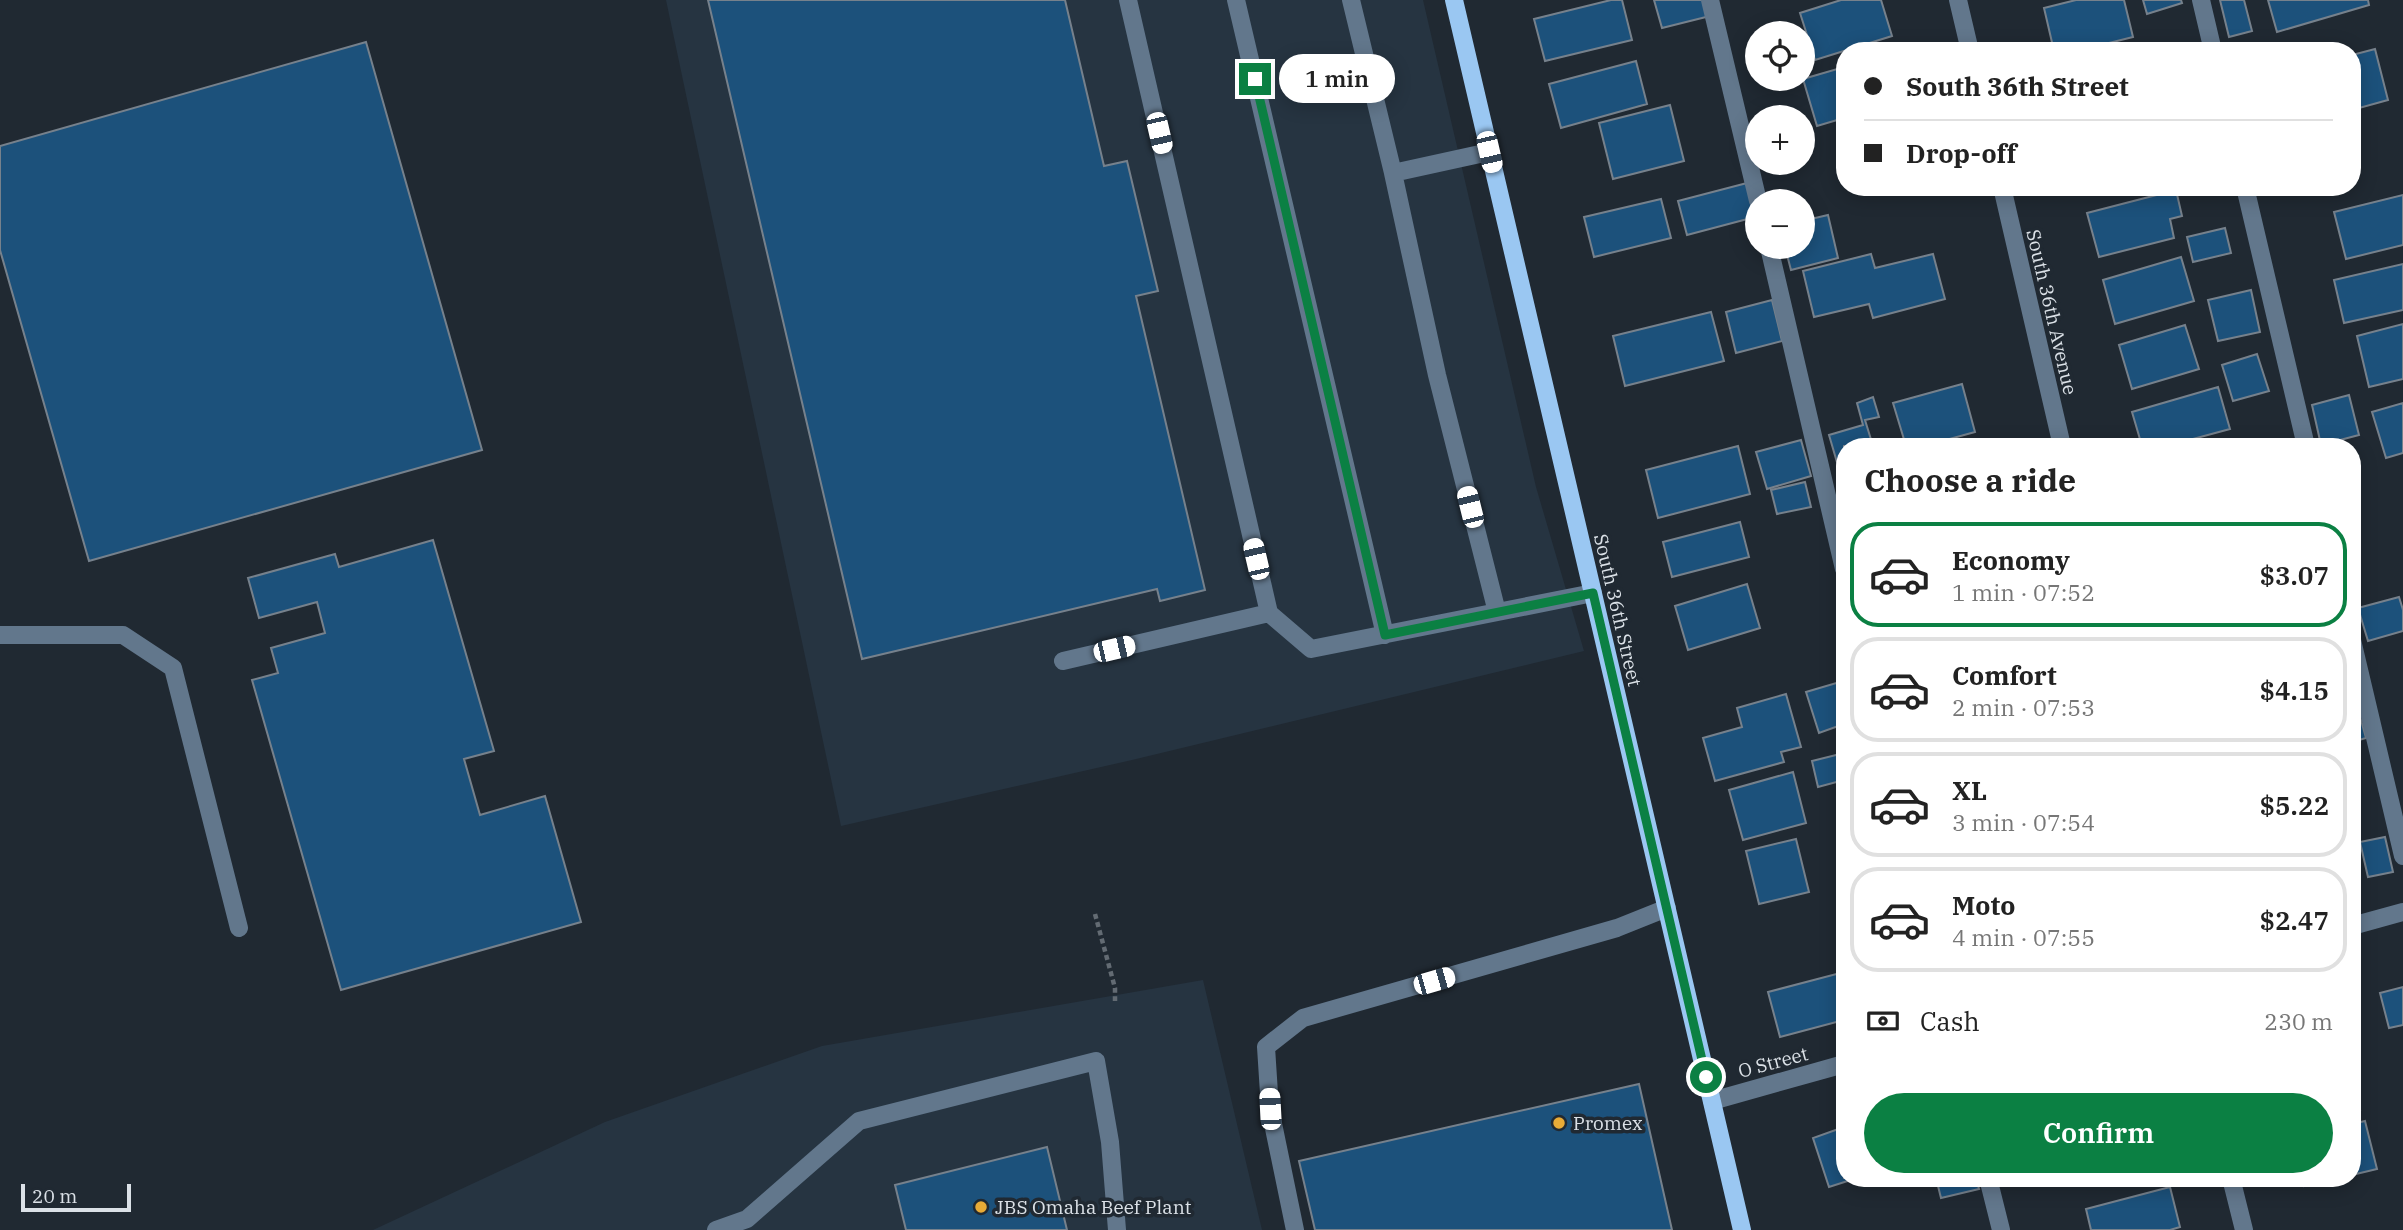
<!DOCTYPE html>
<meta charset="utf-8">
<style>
:root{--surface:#fff;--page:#f6f6f6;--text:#222;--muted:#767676;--line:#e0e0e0;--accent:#0b8043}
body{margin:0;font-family:"IBM Plex Serif",serif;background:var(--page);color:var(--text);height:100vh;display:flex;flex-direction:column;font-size:26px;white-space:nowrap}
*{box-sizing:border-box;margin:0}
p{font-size:23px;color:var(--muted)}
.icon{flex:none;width:38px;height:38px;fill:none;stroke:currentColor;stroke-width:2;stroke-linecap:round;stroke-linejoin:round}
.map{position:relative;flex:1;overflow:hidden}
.side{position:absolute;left:1836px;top:438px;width:525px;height:749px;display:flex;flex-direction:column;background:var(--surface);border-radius:28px;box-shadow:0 4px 18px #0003}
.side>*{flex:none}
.guide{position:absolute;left:1836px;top:42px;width:525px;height:154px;border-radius:28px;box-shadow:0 4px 18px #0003;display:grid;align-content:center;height:154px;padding:0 28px;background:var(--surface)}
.controls{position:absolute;left:1745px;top:21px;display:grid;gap:14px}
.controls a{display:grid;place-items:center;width:70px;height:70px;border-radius:50%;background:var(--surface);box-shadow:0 4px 18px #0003;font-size:35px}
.scale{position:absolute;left:21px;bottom:18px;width:110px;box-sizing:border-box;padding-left:7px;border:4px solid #dbe1e7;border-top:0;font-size:19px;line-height:24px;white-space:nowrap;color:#dbe1e7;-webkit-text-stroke:5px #202932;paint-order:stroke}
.end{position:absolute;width:32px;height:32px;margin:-16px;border:9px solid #0b8043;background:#fff;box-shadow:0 0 0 4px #fff}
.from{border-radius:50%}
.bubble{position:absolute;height:49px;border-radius:24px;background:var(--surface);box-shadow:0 4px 18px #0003;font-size:23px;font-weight:600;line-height:49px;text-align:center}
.car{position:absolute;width:21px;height:42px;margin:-21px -10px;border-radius:9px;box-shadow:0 0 5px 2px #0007;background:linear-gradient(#fff 24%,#345 0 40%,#fff 0 76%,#345 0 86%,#fff 0)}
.guide b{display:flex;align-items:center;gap:24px;height:66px;font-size:26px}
.guide b+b{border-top:2px solid var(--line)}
.guide i{width:18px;height:18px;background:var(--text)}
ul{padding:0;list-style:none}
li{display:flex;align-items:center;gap:21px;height:105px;margin:0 14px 10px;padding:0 14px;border:4px solid var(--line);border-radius:28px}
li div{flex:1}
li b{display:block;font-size:26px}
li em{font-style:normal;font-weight:600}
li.selected{border-color:var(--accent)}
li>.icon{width:63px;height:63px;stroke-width:1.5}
h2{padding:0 28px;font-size:32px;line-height:84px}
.pay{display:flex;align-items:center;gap:18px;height:77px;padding:0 28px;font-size:26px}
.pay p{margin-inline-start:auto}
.cta{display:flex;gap:14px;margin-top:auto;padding:14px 28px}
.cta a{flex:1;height:80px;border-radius:42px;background:var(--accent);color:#fff;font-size:28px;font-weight:600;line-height:80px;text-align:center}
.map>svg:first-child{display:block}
.built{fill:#263441}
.building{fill:#1c517b;stroke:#76818c;stroke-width:2}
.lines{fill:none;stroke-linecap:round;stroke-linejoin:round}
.path{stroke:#636b73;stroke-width:4.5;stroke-dasharray:5 3.5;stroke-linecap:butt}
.minor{stroke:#62778c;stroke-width:18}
.major{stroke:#9ac7f2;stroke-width:18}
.route{stroke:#0b8043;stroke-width:9}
.poi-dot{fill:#e8ab37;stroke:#202932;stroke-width:2.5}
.labels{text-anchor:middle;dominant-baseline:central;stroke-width:7;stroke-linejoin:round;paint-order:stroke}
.street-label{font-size:19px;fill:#dbe1e7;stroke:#202932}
.poi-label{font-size:19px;fill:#dbe1e7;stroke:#202932;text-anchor:start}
</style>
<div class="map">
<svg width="2403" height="1230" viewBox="0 0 2403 1230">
<rect width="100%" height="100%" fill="#202932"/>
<path class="built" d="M666 0H1423L1536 487 1584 651 1132 760 841 826Z
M1203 980 1262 1230H373L605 1122 822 1046Z"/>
<path class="building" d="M708 0H1065L1104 166 1127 161 1158 291 1136 296 1205 590 1160 601 1157 589 862 659Z
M1611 0H1622L1632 40 1545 61 1534 19Z
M1654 0H1705L1710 16 1662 28Z
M1841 0H1881L1892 36 1815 60 1800 13Z
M2076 0H2124L2133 37 2077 51H2054L2044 8Z
M2143 0H2181L2182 3 2147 14Z
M2220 0H2244L2252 31 2229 37Z
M2268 0H2368L2369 5 2277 32Z
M366 42 482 450 89 561 0 250V146Z
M2375 49 2388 100 2352 110V55Z
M1636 61 1647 104 1561 128 1549 84Z
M1844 67V118L1817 126 1803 79Z
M1670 105 1684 161 1613 179 1599 123Z
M1747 183 1755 217 1687 235 1678 201Z
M2176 190 2182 216 2170 219 2174 238 2099 257 2087 213Z
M2403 195V245L2346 259 2334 212Z
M1661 199 1671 238 1594 257 1584 217Z
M1828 215 1838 258 1791 270 1785 247H1802V221Z
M2225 228 2231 253 2193 262 2187 237Z
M1871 254 1875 268 1933 254 1945 299 1873 318 1869 304 1814 317 1803 271Z
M2181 257 2194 301 2115 324 2103 280Z
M2403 264V310L2344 323 2334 280Z
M2251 290 2260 332 2218 341 2208 300Z
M1772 300 1782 341 1736 353 1726 312Z
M1711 312 1724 361 1625 386 1613 336Z
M2403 324V379L2369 387 2357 336Z
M2185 325 2199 369 2132 389 2119 345Z
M2257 354 2269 391 2233 401 2222 365Z
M1962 384 1975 432 1924 446H1906L1893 403Z
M2218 387 2230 429 2167 446H2142L2132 412Z
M2349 395 2359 435 2321 445 2312 405Z
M1873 397 1879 417 1865 420 1873 446H1844V468L1839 469 1829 435 1863 425 1857 403Z
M2403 403V453L2386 458 2372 412Z
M1801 440 1811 476 1767 489 1756 452Z
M1738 446 1750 494 1658 518 1646 470Z
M1805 482 1811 507 1777 514 1771 490Z
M1740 522 1749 557 1672 577 1663 542Z
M433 540 494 751 464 759 480 815 545 796 581 922 341 990 252 680 278 673 271 648 325 633 317 602 259 618 248 578 335 554 339 567Z
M1747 584 1760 628 1688 650 1675 606Z
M2399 597 2403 610V631L2368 641 2358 608Z
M1843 681 1844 724 1819 733 1806 692Z
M1786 694 1801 747 1781 752 1784 762 1715 781 1703 738 1742 727 1737 708Z
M2356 702 2366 738 2352 742V704Z
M1844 753V780L1818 787 1812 761Z
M1793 772 1806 823 1743 840 1729 790Z
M2385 837 2393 872 2368 877 2360 842Z
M1796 839 1809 892 1759 904 1746 851Z
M1844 972V1020L1780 1037 1768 992Z
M2403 987V1025L2389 1028 2380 993Z
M2352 1080 2360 1110 2352 1112Z
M1639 1084 1672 1230H1315L1299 1161Z
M2365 1121 2377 1169 2352 1175V1124Z
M1844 1127V1178H1857L1829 1187 1813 1138Z
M1047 1147 1067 1230H906L895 1185Z
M1936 1178H1976L1979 1189 1941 1198Z
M2302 1178H2339L2304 1186Z
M2170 1187 2180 1227 2170 1230H2091L2086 1209Z"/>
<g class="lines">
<path class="path" d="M1095 914 1115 988V1001"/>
<path class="minor" d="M1128 0 1269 613 1311 649 1593 593
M1236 0 1385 635
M1351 0 1393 173 1489 152
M1710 0 1758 201
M1958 0 1970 51
M2201 0 2213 51
M1393 173 1437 375 1497 612
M2002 187 2062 446
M2245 187 2306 446
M1769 247 1844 569
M0 635H123L173 668 239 928
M2352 640 2403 856
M1063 661 1269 613
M2352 926 2403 912
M1712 1101 1844 1064
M1988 1178 2001 1230
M2231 1178 2244 1230
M716 1230 747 1219 859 1121 1096 1061 1110 1142 1117 1230
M1295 1230 1270 1109 1266 1047 1303 1018 1617 928 1667 908"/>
<path class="major" d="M1454 0 1742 1230"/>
</g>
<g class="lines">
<path class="route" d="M1255 79 1385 635 1593 593 1706 1077"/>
</g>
<g class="poi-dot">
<circle cx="1559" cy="1123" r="7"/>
<circle cx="981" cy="1207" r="7"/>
</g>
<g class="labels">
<g class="street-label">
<text transform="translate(2052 312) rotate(77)">South 36th Avenue</text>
<text transform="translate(1618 610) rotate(77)">South 36th Street</text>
<text transform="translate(1773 1062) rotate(-15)">O Street</text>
</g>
<g class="poi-label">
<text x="1573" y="1123">Promex</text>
<text x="995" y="1207">JBS Omaha Beef Plant</text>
</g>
</g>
</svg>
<div class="controls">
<a><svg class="icon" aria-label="locate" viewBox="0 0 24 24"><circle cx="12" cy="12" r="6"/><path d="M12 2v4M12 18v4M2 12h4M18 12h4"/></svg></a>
<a>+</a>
<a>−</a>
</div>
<div class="scale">20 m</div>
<i class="end from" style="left:1706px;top:1077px"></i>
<i class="end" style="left:1255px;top:79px"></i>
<div class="bubble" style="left:1279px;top:54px;width:116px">1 min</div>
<i class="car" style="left:1159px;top:133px;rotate:167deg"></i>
<i class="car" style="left:1489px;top:152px;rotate:167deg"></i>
<i class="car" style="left:1470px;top:507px;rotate:346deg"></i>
<i class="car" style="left:1256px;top:559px;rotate:347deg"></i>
<i class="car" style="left:1114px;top:649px;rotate:77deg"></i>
<i class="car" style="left:1434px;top:981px;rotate:74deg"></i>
<i class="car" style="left:1270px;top:1109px;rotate:357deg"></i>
<div class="guide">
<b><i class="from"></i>South 36th Street</b>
<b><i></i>Drop-off</b>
</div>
<section class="side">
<h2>Choose a ride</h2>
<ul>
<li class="selected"><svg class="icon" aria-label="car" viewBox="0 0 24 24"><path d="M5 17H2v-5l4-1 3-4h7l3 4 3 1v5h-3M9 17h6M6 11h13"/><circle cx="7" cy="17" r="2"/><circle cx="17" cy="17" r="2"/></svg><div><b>Economy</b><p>1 min · 07:52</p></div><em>$3.07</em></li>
<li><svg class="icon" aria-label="car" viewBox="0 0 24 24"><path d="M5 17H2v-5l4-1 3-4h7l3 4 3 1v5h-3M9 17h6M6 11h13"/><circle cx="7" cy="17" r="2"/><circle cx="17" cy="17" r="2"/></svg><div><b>Comfort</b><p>2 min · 07:53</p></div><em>$4.15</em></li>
<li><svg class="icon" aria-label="car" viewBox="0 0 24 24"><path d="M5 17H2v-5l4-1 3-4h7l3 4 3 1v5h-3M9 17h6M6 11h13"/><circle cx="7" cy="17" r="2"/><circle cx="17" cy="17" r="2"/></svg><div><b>XL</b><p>3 min · 07:54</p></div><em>$5.22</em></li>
<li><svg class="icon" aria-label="car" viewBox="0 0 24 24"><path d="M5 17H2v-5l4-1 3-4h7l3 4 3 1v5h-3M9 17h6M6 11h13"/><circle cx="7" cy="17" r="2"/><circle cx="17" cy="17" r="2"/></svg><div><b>Moto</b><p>4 min · 07:55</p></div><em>$2.47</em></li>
</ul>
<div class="pay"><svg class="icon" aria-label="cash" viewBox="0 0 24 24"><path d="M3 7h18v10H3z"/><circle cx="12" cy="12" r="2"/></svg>Cash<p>230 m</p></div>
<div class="cta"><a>Confirm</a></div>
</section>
</div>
